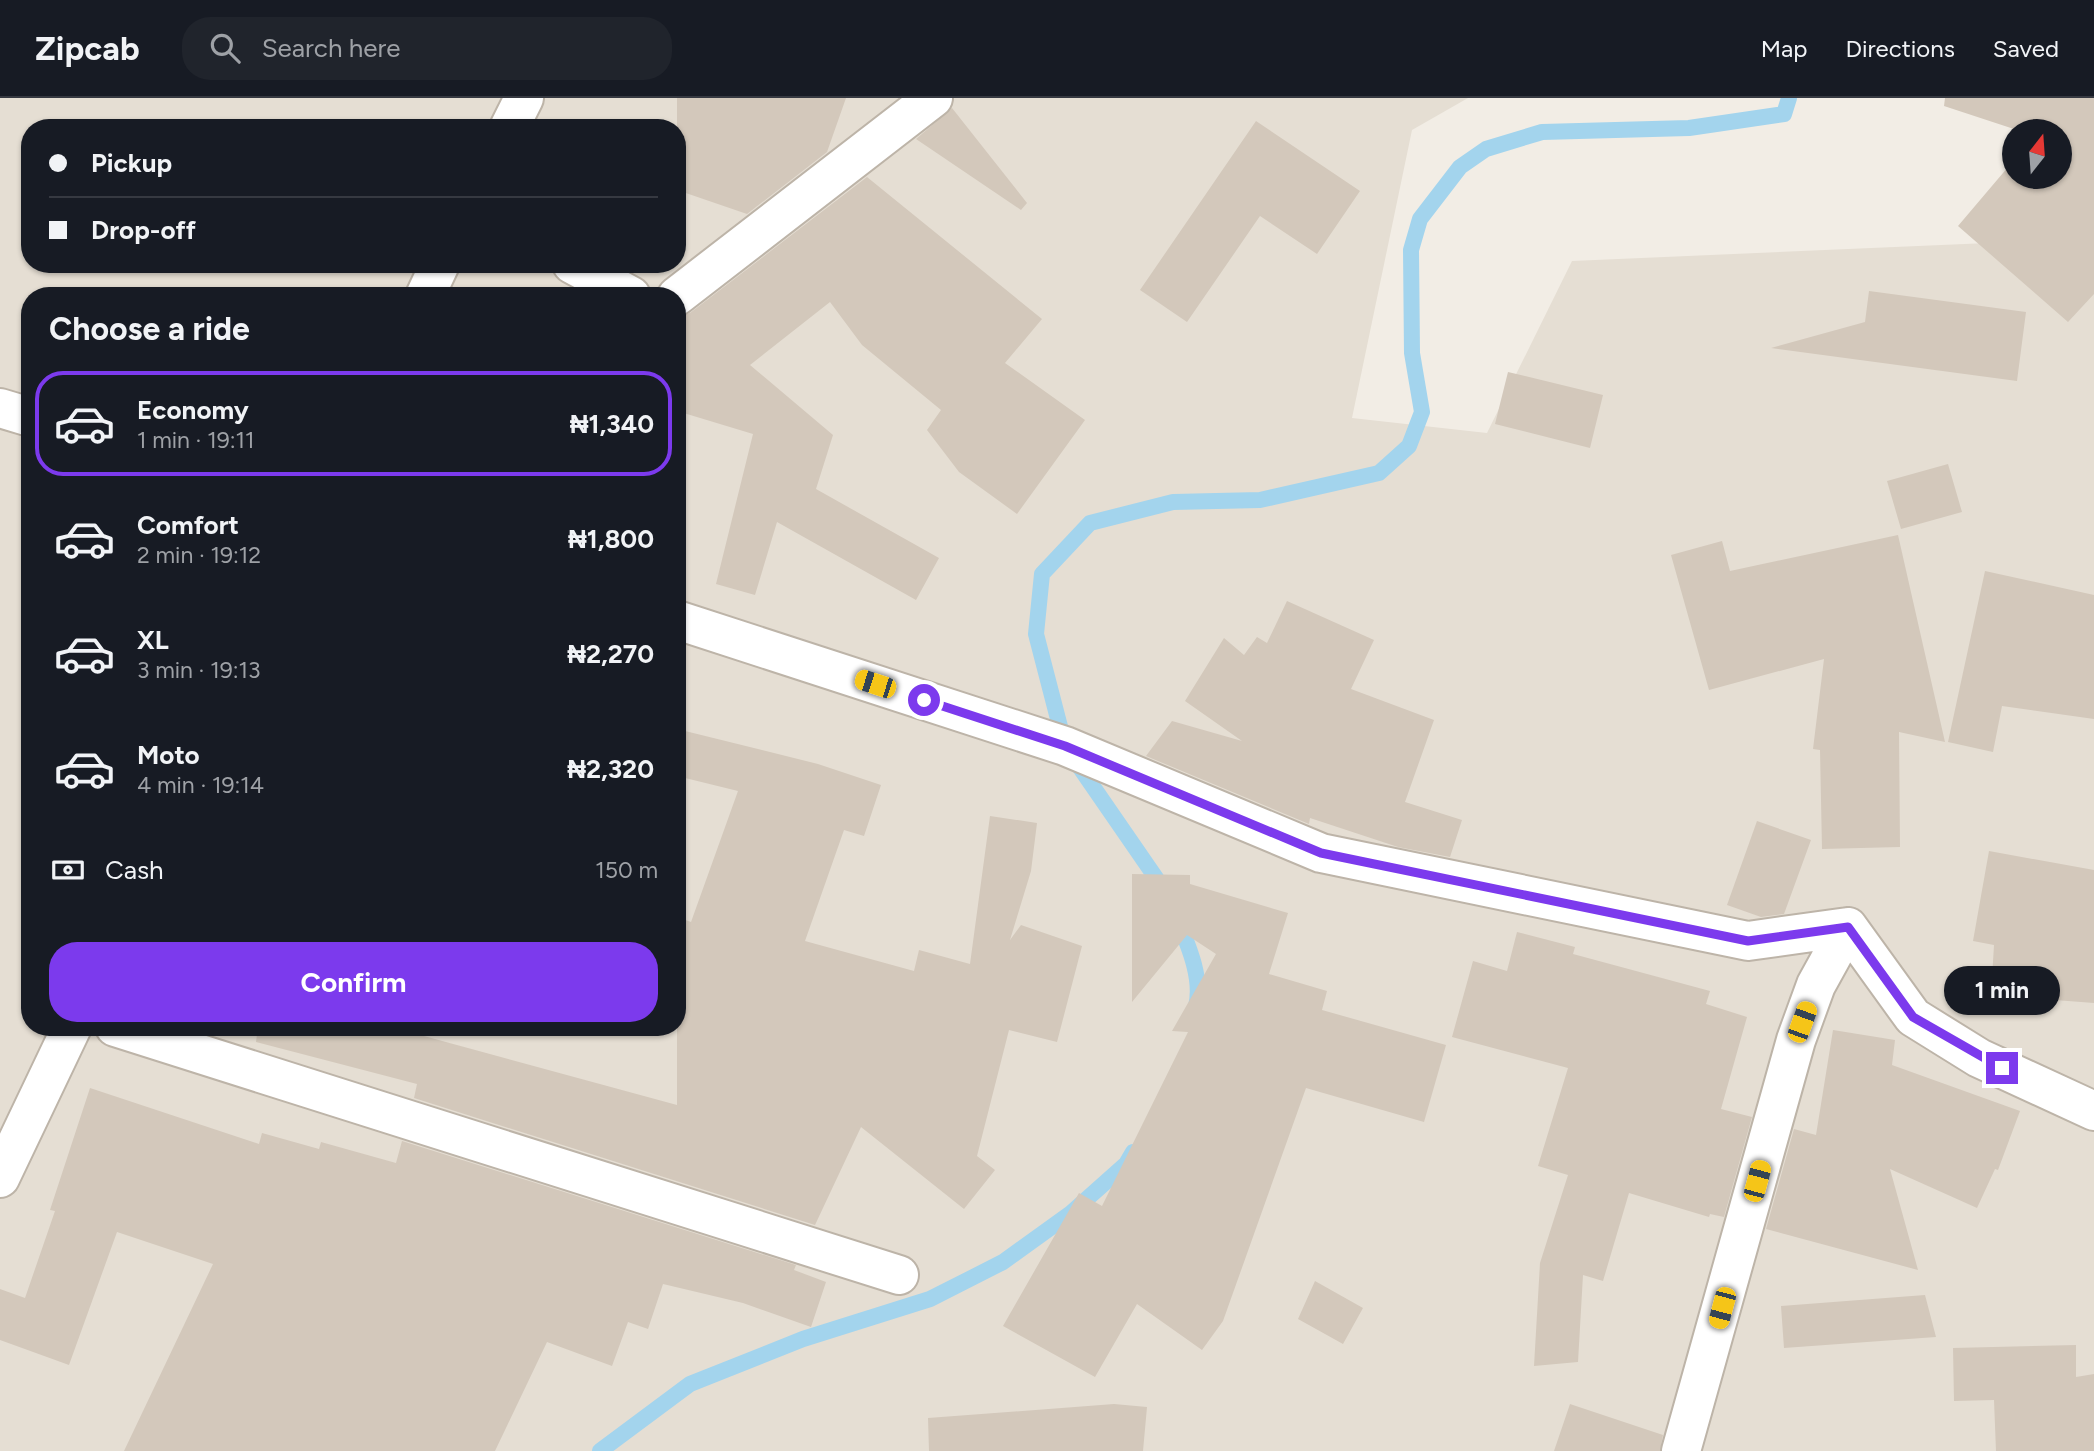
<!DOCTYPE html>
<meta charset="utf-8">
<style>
:root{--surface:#171b24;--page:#20242c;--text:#f1f3f6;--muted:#9ea1a6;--line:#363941;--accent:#7c3aed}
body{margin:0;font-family:Figtree,sans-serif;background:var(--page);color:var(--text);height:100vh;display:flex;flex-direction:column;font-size:26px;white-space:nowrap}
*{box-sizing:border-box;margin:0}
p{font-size:23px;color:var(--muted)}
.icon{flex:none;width:38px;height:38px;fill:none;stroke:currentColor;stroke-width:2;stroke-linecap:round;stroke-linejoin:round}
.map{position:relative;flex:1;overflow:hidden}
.details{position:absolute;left:21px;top:189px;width:665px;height:749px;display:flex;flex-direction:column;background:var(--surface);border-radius:28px;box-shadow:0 2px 5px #0004}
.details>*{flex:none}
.top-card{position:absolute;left:21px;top:21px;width:665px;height:154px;border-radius:28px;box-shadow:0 2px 5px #0004;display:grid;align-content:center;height:154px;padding:0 28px;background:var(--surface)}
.needle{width:46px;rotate:17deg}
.fabs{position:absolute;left:2002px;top:21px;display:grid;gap:14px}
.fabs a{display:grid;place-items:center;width:70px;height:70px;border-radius:50%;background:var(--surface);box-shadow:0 2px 5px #0004;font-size:35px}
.end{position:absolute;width:32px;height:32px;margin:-16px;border:9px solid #7c3aed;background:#fff;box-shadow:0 0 0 4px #fff}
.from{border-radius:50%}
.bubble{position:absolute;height:49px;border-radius:24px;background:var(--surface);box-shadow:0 2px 5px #0004;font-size:23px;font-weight:700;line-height:49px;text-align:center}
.car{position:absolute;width:21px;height:42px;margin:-21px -10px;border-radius:9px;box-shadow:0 0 5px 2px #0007;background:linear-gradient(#f5c518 24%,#345 0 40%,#f5c518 0 76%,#345 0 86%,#f5c518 0)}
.top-card b{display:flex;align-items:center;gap:24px;height:66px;font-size:26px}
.top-card b+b{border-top:2px solid var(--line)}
.top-card i{width:18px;height:18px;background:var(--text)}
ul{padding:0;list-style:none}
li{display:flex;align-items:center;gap:21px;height:105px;margin:0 14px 10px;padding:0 14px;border:4px solid transparent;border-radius:28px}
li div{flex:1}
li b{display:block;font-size:26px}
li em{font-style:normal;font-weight:700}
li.on{border-color:var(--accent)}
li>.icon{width:63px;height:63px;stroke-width:1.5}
h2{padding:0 28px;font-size:32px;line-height:84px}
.pay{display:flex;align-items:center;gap:18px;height:77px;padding:0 28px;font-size:26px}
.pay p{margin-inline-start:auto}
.action{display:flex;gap:14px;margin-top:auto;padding:14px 28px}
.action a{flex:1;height:80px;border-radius:28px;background:var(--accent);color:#fff;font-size:28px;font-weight:700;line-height:80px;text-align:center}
header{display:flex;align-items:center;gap:42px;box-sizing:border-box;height:98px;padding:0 35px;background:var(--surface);border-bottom:2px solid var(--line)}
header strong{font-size:33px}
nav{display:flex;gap:38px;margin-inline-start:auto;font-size:24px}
.search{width:490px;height:63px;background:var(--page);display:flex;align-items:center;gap:18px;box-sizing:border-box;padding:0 24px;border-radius:28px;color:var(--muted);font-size:26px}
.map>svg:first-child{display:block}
.residential{fill:#e5ded3;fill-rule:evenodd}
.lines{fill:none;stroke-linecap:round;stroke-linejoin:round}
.stream{stroke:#a3d4ed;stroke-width:16}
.building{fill:#d3c8bb}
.minor-casing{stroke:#bdb4a8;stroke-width:42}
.minor{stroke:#fff;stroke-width:38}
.route{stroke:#7c3aed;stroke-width:9}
</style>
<header>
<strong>Zipcab</strong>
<div class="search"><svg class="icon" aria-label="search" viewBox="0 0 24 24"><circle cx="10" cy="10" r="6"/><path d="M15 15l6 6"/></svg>Search here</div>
<nav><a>Map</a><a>Directions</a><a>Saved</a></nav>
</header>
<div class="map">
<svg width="2094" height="1353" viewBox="0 0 2094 1353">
<rect width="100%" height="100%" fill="#f2ede5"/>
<path class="residential" d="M0 0H1468L1412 32 1352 320 1487 335 1572 163 1988 145 2017 79H2060V33H2037L2051 0H2094V1353H0ZM30 30H677V166H30ZM30 198H677V929H30Z"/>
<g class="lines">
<path class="stream" d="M1165 793 1065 648 1036 536 1042 476 1090 425 1173 404 1260 402 1379 375 1409 348 1422 314 1412 255 1411 152 1420 121 1460 69 1486 51 1542 34 1689 30 1784 16 1789 0
M1177 820C1188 847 1203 880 1196 909
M600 1353 690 1286 803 1241 930 1201 1003 1164 1071 1115 1126 1066 1133 1054"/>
</g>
<path class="building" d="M677 0H846L827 54 747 116 677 92Z
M1945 0H2094V196L2068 224 1958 128 2014 62V79H2060V33H2020L1944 8Z
M952 10 1027 105 1021 112 916 41Z
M1256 23 1360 93 1317 156 1260 118 1187 224 1140 192Z
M867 79 1042 221 1005 265 1085 322 1017 416 959 374 927 332 941 312 862 247 830 204 750 267 833 337 816 391 939 460 916 502 777 424 755 497 716 486 753 336 677 313V219L690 215Z
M1869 193 2026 214 2017 283 1771 250 1865 224Z
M1508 274 1603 297 1590 350 1495 326Z
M1948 366 1962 414 1901 431 1887 383Z
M1898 437 1945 644 1899 634 1900 749 1822 751 1820 652 1813 651 1824 561 1709 592 1671 457 1722 443 1730 473Z
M1985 473 2094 497V621L2002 608 1993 654 1948 644Z
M1287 503 1374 542 1351 591 1434 622 1405 704 1462 722 1450 759 1398 749 1310 720 1309 726 1146 658 1172 623 1242 643 1185 603 1224 540 1244 557 1257 539 1267 545Z
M677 631 818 666 881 687 864 738 844 732 805 843 914 873 919 852 970 866 990 718 1037 725 1031 773 1010 842 1021 827 1082 848 1057 944 1009 932 977 1058 995 1072 964 1111 861 1029 815 1127 414 1000 417 986 256 944 258 929H391L677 1007V819L691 824 738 693 677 678Z
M1757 723 1811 742 1784 816 1761 819 1727 807Z
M1989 753 2094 772V905L1991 897 1994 847 1973 843Z
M1132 776 1190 777V786L1288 815 1269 876 1327 893 1322 912 1446 947 1424 1024 1306 990 1223 1223 1202 1252 1137 1206 1095 1279 1003 1228 1079 1095 1102 1108 1188 934 1172 933 1216 856 1187 837 1132 904Z
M1517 834 1575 849 1573 856 1710 893 1706 906 1747 919 1721 1011 1752 1019 1724 1119 1710 1116 1709 1119 1629 1095 1603 1183 1583 1177 1578 1264 1534 1268 1540 1165 1568 1077 1538 1068 1568 970 1452 939 1473 863 1507 873Z
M1833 932 1895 942 1892 967 2020 1013 1998 1072 1995 1071 1977 1110 1890 1071 1918 1172 1766 1131 1794 1031 1816 1037Z
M90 990 259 1046 262 1035 319 1051 321 1044 396 1065 402 1043 796 1167 794 1172 826 1184 811 1229 743 1205 663 1186 648 1231 628 1224 612 1268 547 1244 495 1353H124L213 1166 117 1134 69 1267 0 1242V1191L25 1200 55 1113 50 1112Z
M1315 1183 1363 1210 1343 1246 1298 1221Z
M1925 1197 1936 1239 1784 1250 1781 1208Z
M2076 1247V1279L2094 1276V1353H1996L1994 1302 1954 1303 1953 1250Z
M1114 1306 1147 1309 1143 1353H929L928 1320Z
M1570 1306 1663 1337 1660 1353H1554Z"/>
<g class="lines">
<defs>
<path id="minor" d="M509 30 524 0
M572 166 631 198
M425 198 440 166
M677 198 933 0
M0 310 30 319
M677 522 1065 648 1321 755 1748 843 1848 829
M1848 829 1913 919 1979 960 2094 1013
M115 929 899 1177
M0 1080 72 929
M1681 1353 1796 942 1816 887 1848 829"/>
</defs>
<use href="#minor" class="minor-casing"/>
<use href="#minor" class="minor"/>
</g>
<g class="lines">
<path class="route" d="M924 602 1065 648 1321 755 1748 843 1848 829 1913 919 2002 970"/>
</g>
</svg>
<div class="fabs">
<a><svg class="needle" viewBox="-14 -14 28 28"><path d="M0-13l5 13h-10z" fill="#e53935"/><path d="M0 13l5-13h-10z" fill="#9ea1a6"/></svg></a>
</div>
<i class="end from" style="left:924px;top:602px"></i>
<i class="end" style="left:2002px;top:970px"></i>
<div class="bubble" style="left:1944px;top:868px;width:116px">1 min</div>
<i class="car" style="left:875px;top:586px;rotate:288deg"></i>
<i class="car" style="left:1802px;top:924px;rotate:20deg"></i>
<i class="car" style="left:1757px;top:1083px;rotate:15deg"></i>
<i class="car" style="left:1722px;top:1210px;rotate:195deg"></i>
<div class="top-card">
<b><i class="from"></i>Pickup</b>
<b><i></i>Drop-off</b>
</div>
<section class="details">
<h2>Choose a ride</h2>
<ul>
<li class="on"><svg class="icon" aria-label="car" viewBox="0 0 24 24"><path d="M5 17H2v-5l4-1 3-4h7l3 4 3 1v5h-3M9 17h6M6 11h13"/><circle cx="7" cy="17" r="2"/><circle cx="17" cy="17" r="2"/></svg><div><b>Economy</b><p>1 min · 19:11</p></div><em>₦1,340</em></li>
<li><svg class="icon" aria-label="car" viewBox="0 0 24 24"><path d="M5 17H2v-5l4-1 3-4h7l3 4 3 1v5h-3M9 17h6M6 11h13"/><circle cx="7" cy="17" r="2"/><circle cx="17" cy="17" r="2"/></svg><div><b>Comfort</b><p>2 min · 19:12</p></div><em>₦1,800</em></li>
<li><svg class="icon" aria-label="car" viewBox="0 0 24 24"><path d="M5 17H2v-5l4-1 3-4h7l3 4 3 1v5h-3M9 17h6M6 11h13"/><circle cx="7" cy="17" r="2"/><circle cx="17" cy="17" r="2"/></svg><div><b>XL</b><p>3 min · 19:13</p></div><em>₦2,270</em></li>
<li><svg class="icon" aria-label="car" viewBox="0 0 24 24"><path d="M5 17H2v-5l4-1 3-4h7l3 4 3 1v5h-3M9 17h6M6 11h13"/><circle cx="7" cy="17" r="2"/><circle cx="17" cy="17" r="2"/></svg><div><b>Moto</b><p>4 min · 19:14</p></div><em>₦2,320</em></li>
</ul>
<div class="pay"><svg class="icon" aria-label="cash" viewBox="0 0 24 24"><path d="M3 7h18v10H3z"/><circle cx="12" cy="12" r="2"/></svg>Cash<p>150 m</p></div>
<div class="action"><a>Confirm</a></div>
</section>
</div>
